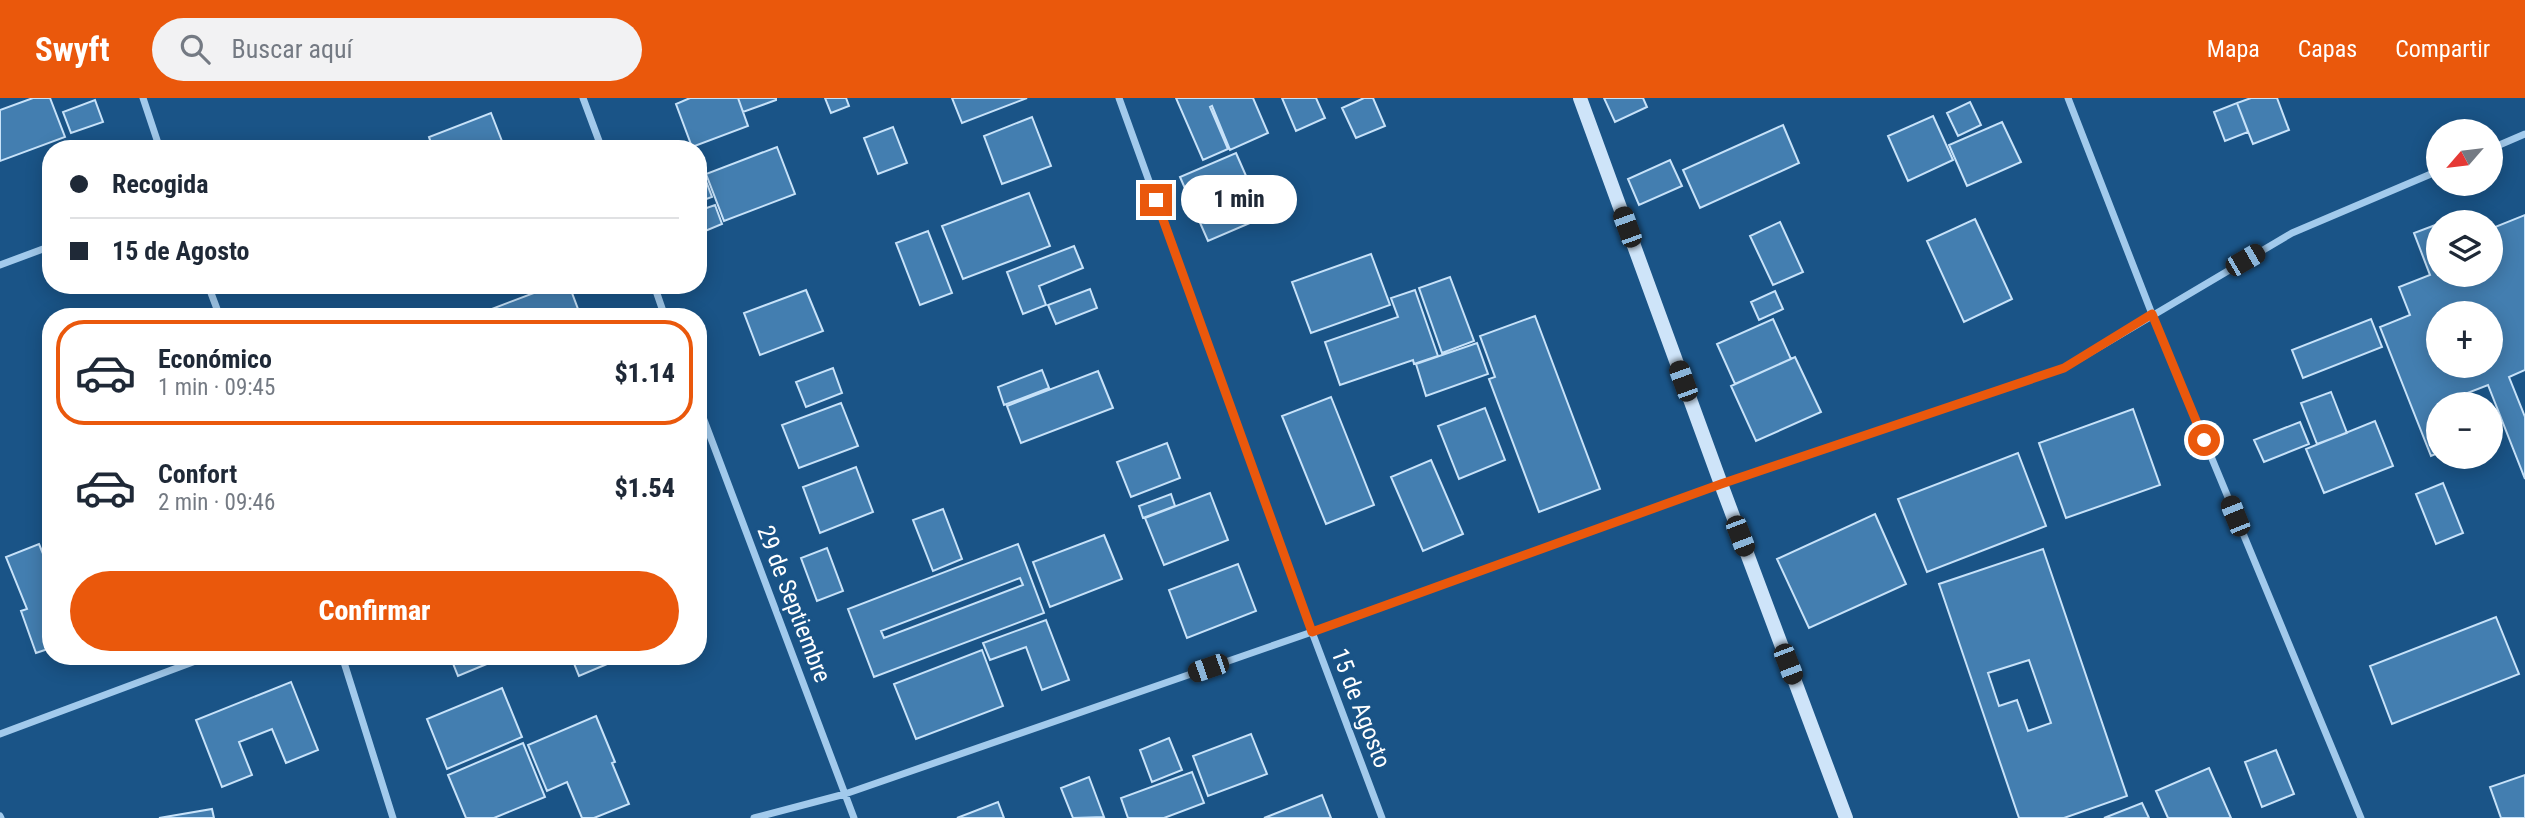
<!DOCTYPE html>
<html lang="es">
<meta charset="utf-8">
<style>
:root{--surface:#fff;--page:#f2f2f3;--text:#1f2937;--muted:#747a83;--line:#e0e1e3;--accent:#ea580c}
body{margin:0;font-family:"Roboto Condensed",sans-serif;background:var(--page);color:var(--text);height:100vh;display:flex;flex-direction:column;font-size:26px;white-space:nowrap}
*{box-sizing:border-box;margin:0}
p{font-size:23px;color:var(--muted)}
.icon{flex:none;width:38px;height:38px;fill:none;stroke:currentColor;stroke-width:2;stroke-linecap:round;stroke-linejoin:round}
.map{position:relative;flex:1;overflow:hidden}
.panel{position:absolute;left:42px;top:210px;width:665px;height:357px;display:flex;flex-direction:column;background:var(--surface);border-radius:28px;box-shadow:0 4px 18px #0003}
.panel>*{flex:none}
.banner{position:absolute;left:42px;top:42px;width:665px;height:154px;border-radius:28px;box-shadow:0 4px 18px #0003;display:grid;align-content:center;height:154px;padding:0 28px;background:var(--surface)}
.needle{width:46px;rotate:242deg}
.controls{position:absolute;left:2426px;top:21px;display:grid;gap:14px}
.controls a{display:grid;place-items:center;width:77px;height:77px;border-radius:50%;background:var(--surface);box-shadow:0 4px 18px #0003;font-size:35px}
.end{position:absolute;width:32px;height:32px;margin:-16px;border:9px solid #ea580c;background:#fff;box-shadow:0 0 0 4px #fff}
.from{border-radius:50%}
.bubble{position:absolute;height:49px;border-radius:24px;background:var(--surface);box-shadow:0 4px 18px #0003;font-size:23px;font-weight:800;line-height:49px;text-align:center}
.car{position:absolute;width:21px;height:42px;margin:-21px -10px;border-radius:9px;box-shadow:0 0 5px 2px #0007;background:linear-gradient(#222 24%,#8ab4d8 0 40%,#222 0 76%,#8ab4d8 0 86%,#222 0)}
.banner b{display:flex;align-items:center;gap:24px;height:66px;font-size:26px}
.banner b+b{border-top:2px solid var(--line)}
.banner i{width:18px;height:18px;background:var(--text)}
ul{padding:12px 0 0;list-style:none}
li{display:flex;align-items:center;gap:21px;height:105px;margin:0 14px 10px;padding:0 14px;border:4px solid transparent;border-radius:28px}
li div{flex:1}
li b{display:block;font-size:26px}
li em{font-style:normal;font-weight:800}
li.selected{border-color:var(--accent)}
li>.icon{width:63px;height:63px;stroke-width:1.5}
.button{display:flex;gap:14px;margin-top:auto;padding:14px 28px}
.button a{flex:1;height:80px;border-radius:42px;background:var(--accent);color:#fff;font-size:28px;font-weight:800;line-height:80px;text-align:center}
header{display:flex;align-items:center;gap:42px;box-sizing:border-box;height:98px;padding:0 35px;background:var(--accent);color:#fff}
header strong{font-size:33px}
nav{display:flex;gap:38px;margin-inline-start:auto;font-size:24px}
.search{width:490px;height:63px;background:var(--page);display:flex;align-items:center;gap:18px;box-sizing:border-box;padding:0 24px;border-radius:38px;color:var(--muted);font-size:26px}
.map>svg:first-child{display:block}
.building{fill:#437eb0;stroke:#c7e2f9;stroke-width:2;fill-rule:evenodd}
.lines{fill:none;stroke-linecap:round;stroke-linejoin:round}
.street{stroke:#a2caec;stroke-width:7}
.secondary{stroke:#cee4f9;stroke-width:14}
.route{stroke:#ea580c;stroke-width:9}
.labels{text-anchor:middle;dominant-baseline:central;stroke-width:6;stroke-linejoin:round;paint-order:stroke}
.street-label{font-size:24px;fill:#fff;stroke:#1a5487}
</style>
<header>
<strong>Swyft</strong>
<div class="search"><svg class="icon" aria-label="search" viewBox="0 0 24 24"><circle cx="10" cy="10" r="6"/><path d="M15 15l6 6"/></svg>Buscar aquí</div>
<nav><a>Mapa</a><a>Capas</a><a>Compartir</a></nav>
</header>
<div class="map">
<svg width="2525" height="720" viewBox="0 0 2525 720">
<rect width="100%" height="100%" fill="#1a5487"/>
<path class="building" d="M33 0H50L65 39 0 63V12Z
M690 0H738L748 28 692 49 676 6Z
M738 0H776V2L743 14Z
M825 0H846L849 8 831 15Z
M952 0H1027L962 25Z
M1176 0H1253L1268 35 1230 52 1212 8 1210 9 1228 51 1203 62Z
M1282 0H1316L1325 20 1296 33Z
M1364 0H1373L1385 28 1356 40 1342 10Z
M1604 0H1643L1647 9 1615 24Z
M2251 0H2277L2289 32 2253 46 2237 5Z
M95 2 103 24 71 35 63 14Z
M1970 4 1981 27 1958 38 1947 15Z
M2237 5 2248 34 2225 43 2214 14Z
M491 15 505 51H433L429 39Z
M1933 18 1953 62 1908 83 1888 38Z
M1032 19 1051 68 1002 86 984 38Z
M2002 24 2021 64 1967 88 1949 47Z
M1783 27 1799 65 1700 110 1683 72Z
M893 29 907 65 878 76 864 40Z
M777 49 795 96 724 123 706 76Z
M1236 55 1264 119 1208 143 1180 79Z
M1670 62 1682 88 1639 107 1628 81Z
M700 67 712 99 698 104V68Z
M1029 95 1050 148 963 181 942 128Z
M715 107 722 126 698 136V113Z
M2525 117V272L2509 279 2525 319V381L2488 287 2444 304 2445 306H2438V355L2431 358 2380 229 2410 217 2399 189 2430 177 2414 135 2438 126V177H2490V153L2496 150 2490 131ZM2438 215H2490V268H2438Z
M1975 121 2012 201 1964 224 1927 143Z
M1780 124 1803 174 1773 187 1750 138Z
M928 133 952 195 920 207 896 145Z
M1074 148 1083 170 1039 188 1046 207 1023 216 1007 174Z
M1371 156 1390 207 1311 235 1292 184Z
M1450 179 1474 243 1442 255 1419 190Z
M555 187H569L581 219H492L489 212Z
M1090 191 1097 210 1056 226 1048 207Z
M806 192 823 233 760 257 744 215Z
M1415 192 1438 258 1414 266 1413 262 1340 287 1325 244 1398 219 1391 200Z
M1775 193 1783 211 1759 222 1751 204Z
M1535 218 1600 391 1539 414 1489 281 1495 279 1480 238Z
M1773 221 1791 261 1735 286 1717 246Z
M2371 221 2382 249 2303 280 2292 252Z
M1477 245 1488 276 1426 298 1416 266Z
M1795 259 1821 314 1756 343 1731 288Z
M833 270 842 295 806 309 796 284Z
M1042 272 1049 290 1004 307 998 289Z
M1098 273 1113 310 1021 345 1007 308Z
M2331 294 2347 335 2317 346 2301 305Z
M1331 299 1374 407 1326 426 1282 318Z
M841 305 858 348 799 370 782 327Z
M1485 310 1505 362 1459 381 1438 328Z
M2133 311 2160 387 2066 420 2039 345Z
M2375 323 2393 368 2324 395 2306 351Z
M2300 324 2309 346 2264 364 2254 342Z
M1167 345 1180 380 1131 399 1117 364Z
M2018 355 2046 428 1927 474 1898 401Z
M1431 362 1463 436 1423 453 1391 379Z
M856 369 873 414 820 435 803 389Z
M2443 385 2463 435 2436 446 2416 396Z
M1210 395 1228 442 1164 467 1145 420Z
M1171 396 1175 408 1143 420 1139 408Z
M943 411 962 461 933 473 913 422Z
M1875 416 1906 486 1809 530 1777 461Z
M1104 437 1122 481 1050 509 1033 464Z
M39 446 51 475V550L36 555 21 513 27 511 6 459Z
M1018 446 1044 515 874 579 848 511ZM1020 480 1023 487 884 540 881 533Z
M827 450 843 493 817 503 801 460Z
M2043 451 2127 698 2064 720H2019L1939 486ZM2029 562 2051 625 2028 633 2017 602 1999 608 1988 575Z
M1238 466 1256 513 1187 540 1169 492Z
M2496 519 2519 576 2392 626 2370 568Z
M1046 522 1069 582 1042 592 1026 549 990 562 983 545Z
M982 552 1003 608 916 641 894 586Z
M450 558H506L458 578Z
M571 558H626L579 578Z
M291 584 318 652 286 665 272 631 239 644 252 677 222 689 196 622Z
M502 590 522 639 447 671 427 621Z
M596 618 615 664 612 665 629 706 594 720H582L567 684 547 693 528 647Z
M1251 636 1267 676 1208 698 1193 658Z
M1169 640 1182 672 1152 684 1140 652Z
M523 645 545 699 494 720H466L448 677Z
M2276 652 2294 696 2262 709 2245 664Z
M2209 670 2231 720H2168L2156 693Z
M1192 674 1204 705 1164 720H1128L1121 700Z
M2525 677V720H2501L2490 689Z
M1089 679 1104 719 1073 720 1061 690Z
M1322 697 1331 720H1264Z
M998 704 1004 720H957Z
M2142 705 2149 720H2104Z
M212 711 214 720H159Z"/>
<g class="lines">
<path class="street" d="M143 0 160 51
M583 0 602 51
M1119 0 1312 534 1382 720
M2068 0 2152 216 2361 720
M2490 51 2525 36
M0 167 51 148
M208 187 220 219
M654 187 665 219
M698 306 854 720
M342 558 393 720
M0 636 209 558
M0 718 1 720
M754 720 845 696 1312 534 1721 386 2064 270 2292 135 2438 73"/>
<path class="secondary" d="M1580 0 1721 386 1846 720"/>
</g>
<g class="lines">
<path class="route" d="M1156 102 1312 534 1721 386 2064 270 2152 216 2204 342"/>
</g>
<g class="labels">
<g class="street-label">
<text transform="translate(794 506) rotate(69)">29 de Septiembre</text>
<text transform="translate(1361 610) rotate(69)">15 de Agosto</text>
</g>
</g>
</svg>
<div class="controls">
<a><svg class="needle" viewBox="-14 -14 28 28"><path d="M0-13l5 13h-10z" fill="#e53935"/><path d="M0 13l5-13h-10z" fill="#747a83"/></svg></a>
<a><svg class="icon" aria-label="layers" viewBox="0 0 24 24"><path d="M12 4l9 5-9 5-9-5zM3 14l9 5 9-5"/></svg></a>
<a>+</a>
<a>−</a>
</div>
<i class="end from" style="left:2204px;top:342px"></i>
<i class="end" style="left:1156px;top:102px"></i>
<div class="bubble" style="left:1181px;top:77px;width:116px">1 min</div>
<i class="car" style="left:1627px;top:129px;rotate:340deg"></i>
<i class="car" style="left:2245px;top:162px;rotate:60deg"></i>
<i class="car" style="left:1683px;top:283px;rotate:340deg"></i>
<i class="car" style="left:2235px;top:418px;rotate:338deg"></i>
<i class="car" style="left:1740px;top:438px;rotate:159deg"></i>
<i class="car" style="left:1788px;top:566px;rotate:159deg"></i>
<i class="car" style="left:1208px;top:570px;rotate:251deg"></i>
<div class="banner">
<b><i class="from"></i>Recogida</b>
<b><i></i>15 de Agosto</b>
</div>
<section class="panel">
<ul>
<li class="selected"><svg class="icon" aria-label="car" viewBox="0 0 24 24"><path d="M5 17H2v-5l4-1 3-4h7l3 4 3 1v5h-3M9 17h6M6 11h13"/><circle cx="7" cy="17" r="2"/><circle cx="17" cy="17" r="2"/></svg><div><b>Económico</b><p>1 min · 09:45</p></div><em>$1.14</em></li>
<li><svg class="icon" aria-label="car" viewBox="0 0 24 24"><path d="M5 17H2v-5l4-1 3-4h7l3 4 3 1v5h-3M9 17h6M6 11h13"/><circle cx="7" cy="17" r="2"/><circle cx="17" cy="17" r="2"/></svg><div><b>Confort</b><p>2 min · 09:46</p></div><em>$1.54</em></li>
</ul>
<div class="button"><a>Confirmar</a></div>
</section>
</div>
